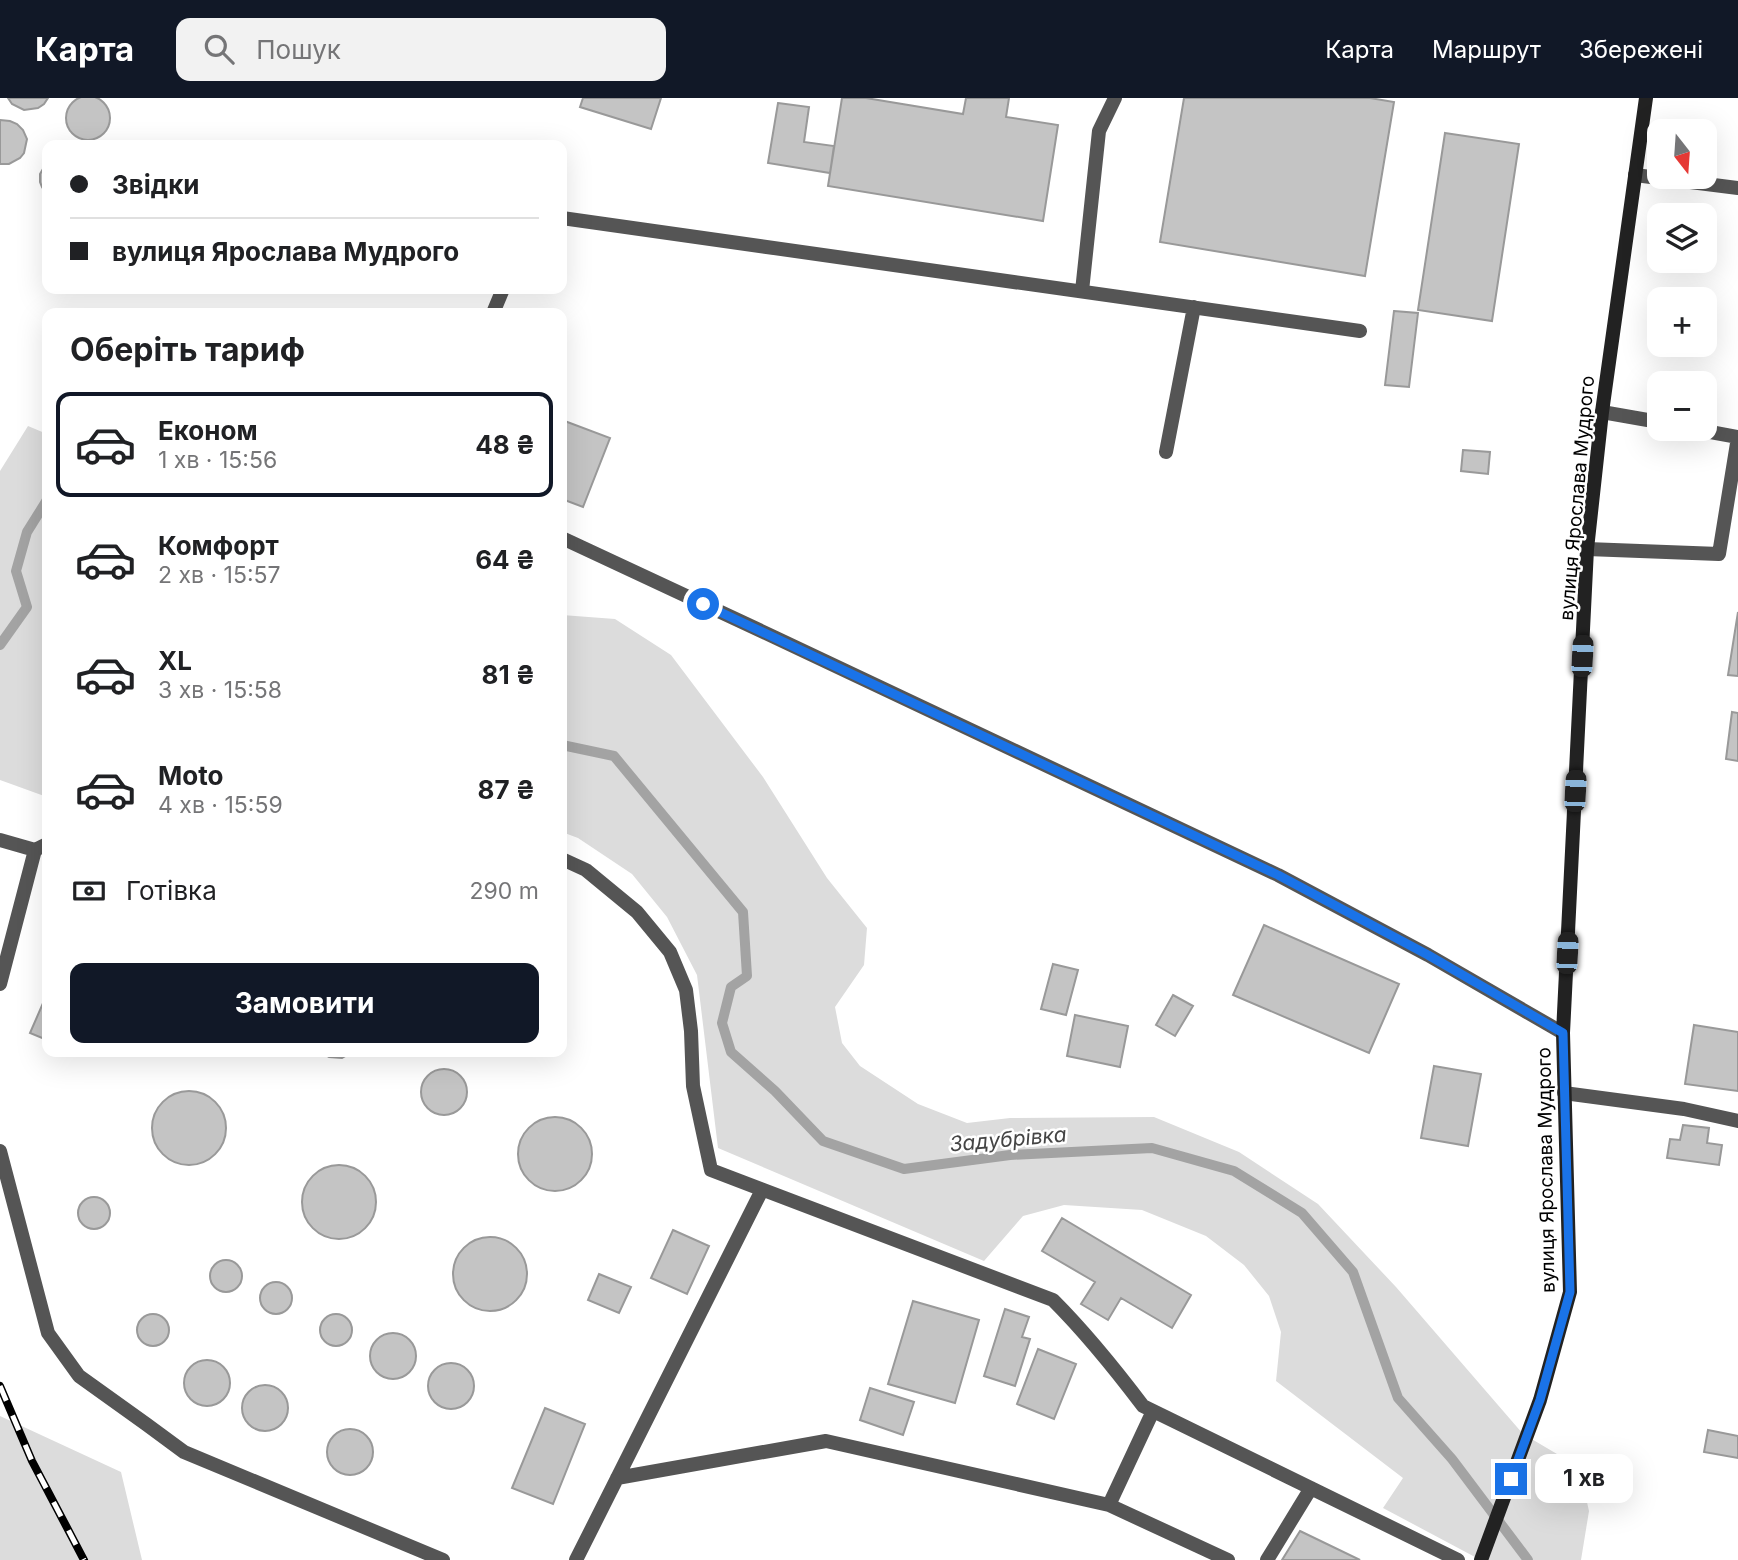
<!DOCTYPE html>
<html lang="uk">
<meta charset="utf-8">
<style>
:root{--surface:#fff;--page:#f2f2f2;--text:#202124;--muted:#757577;--line:#e0e0e0;--accent:#111827}
body{margin:0;font-family:Inter,sans-serif;background:var(--page);color:var(--text);height:100vh;display:flex;flex-direction:column;font-size:26px;white-space:nowrap}
*{box-sizing:border-box;margin:0}
p{font-size:23px;color:var(--muted)}
.icon{flex:none;width:38px;height:38px;fill:none;stroke:currentColor;stroke-width:2;stroke-linecap:round;stroke-linejoin:round}
.map{position:relative;flex:1;overflow:hidden}
.details{position:absolute;left:42px;top:210px;width:525px;height:749px;display:flex;flex-direction:column;background:var(--surface);border-radius:14px;box-shadow:0 7px 28px #0002}
.details>*{flex:none}
.hud{position:absolute;left:42px;top:42px;width:525px;height:154px;border-radius:14px;box-shadow:0 7px 28px #0002;display:grid;align-content:center;height:154px;padding:0 28px;background:var(--surface)}
.needle{width:46px;rotate:163deg}
.tools{position:absolute;left:1647px;top:21px;display:grid;gap:14px}
.tools a{display:grid;place-items:center;width:70px;height:70px;border-radius:14px;background:var(--surface);box-shadow:0 7px 28px #0002;font-size:35px}
.end{position:absolute;width:32px;height:32px;margin:-16px;border:9px solid #1a73e8;background:#fff;box-shadow:0 0 0 4px #fff}
.from{border-radius:50%}
.bubble{position:absolute;height:49px;border-radius:14px;background:var(--surface);box-shadow:0 7px 28px #0002;font-size:23px;font-weight:700;line-height:49px;text-align:center}
.car{position:absolute;width:21px;height:42px;margin:-21px -10px;border-radius:9px;box-shadow:0 0 5px 2px #0007;background:linear-gradient(#222 24%,#8ab4d8 0 40%,#222 0 76%,#8ab4d8 0 86%,#222 0)}
.hud b{display:flex;align-items:center;gap:24px;height:66px;font-size:26px}
.hud b+b{border-top:2px solid var(--line)}
.hud i{width:18px;height:18px;background:var(--text)}
ul{padding:0;list-style:none}
li{display:flex;align-items:center;gap:21px;height:105px;margin:0 14px 10px;padding:0 14px;border:4px solid transparent;border-radius:14px}
li div{flex:1}
li b{display:block;font-size:26px}
li em{font-style:normal;font-weight:700}
li.current{border-color:var(--accent)}
li>.icon{width:63px;height:63px;stroke-width:1.5}
h2{padding:0 28px;font-size:32px;line-height:84px}
.pay{display:flex;align-items:center;gap:18px;height:77px;padding:0 28px;font-size:26px}
.pay p{margin-inline-start:auto}
.button{display:flex;gap:14px;margin-top:auto;padding:14px 28px}
.button a{flex:1;height:80px;border-radius:14px;background:var(--accent);color:#fff;font-size:28px;font-weight:700;line-height:80px;text-align:center}
header{display:flex;align-items:center;gap:42px;box-sizing:border-box;height:98px;padding:0 35px;background:var(--accent);color:#fff}
header strong{font-size:33px}
nav{display:flex;gap:38px;margin-inline-start:auto;font-size:24px}
.search{width:490px;height:63px;background:var(--page);display:flex;align-items:center;gap:18px;box-sizing:border-box;padding:0 24px;border-radius:14px;color:var(--muted);font-size:26px}
.map>svg:first-child{display:block}
.green{fill:#dcdcdc}
.lines{fill:none;stroke-linecap:round;stroke-linejoin:round}
.stream{stroke:#a3a3a3;stroke-width:10}
.building{fill:#c4c4c4;stroke:#999;stroke-width:2}
.service{stroke:#555;stroke-width:14}
.secondary{stroke:#222;stroke-width:14}
.rail-casing{stroke:#000;stroke-width:8}
.rail{stroke:#fff;stroke-width:5;stroke-dasharray:16;stroke-linecap:butt}
.route{stroke:#1a73e8;stroke-width:9}
.labels{text-anchor:middle;dominant-baseline:central;stroke-width:5;stroke-linejoin:round;paint-order:stroke}
.street-label{font-size:19px;fill:#000;stroke:#fff}
.water-label{font-size:21px;font-style:italic;fill:#444;stroke:#fff}
</style>
<header>
<strong>Карта</strong>
<div class="search"><svg class="icon" aria-label="search" viewBox="0 0 24 24"><circle cx="10" cy="10" r="6"/><path d="M15 15l6 6"/></svg>Пошук</div>
<nav><a>Карта</a><a>Маршрут</a><a>Збережені</a></nav>
</header>
<div class="map">
<svg width="1738" height="1462" viewBox="0 0 1738 1462">
<rect width="100%" height="100%" fill="#fff"/>
<path class="green" d="M28 328 47 336V699L0 682V373Z
M562 517 615 521 671 557 763 679 827 780 867 830 864 867 835 909 842 945 860 968 918 1006 967 1025 1010 1020 1154 1019 1239 1054 1318 1106 1396 1189 1523 1336 1579 1369 1589 1413 1581 1462H1474L1475 1459 1383 1410 1403 1380 1276 1283 1281 1234 1269 1198 1244 1167 1206 1138 1142 1112 1064 1107 1023 1118 984 1163 718 1050 697 877 667 819 632 776 578 740 562 734Z
M0 1318 121 1374 142 1462H0Z"/>
<g class="lines">
<path class="stream" d="M0 547 27 509 16 473 27 434 47 402
M562 647 614 658 743 814 747 878 731 889 722 925 731 954 775 993 823 1043 904 1071 1010 1057 1152 1050 1234 1073 1302 1115 1353 1174 1398 1300 1452 1361 1528 1462"/>
</g>
<path class="building" d="M66 20a22 22 0 1 1 44 0a22 22 0 1 1-44 0Z
M8 0H48L44 6 38 10 24 12 12 6Z
M583 0H661L651 31 580 9Z
M842 0H866L963 16 966 0H1009L1006 19 1058 27 1043 123 828 88Z
M1184 0H1370L1394 4 1365 178 1160 144Z
M778 5 809 9 804 44 834 48 830 75 768 65Z
M0 22 10 23 17 26 23 32 27 41 24 55 20 60 9 66H0Z
M1445 35 1519 46 1492 223 1418 212Z
M47 64V97L42 89 40 84V76Z
M1394 213 1418 215 1409 289 1385 287Z
M562 322 610 340 583 409 562 401Z
M1463 352 1490 354 1488 376 1461 373Z
M1738 514V578L1728 577Z
M1732 614 1738 615V663L1726 661Z
M1264 827 1399 886 1369 955 1233 897Z
M1053 866 1078 872 1066 917 1041 911Z
M47 896V942L30 935Z
M1173 897 1193 908 1175 938 1156 927Z
M1075 917 1128 928 1120 969 1067 958Z
M1694 927 1738 934V993L1685 986Z
M321 954H352L342 960 329 959Z
M1434 968 1481 976 1468 1048 1421 1040Z
M421 994a23 23 0 1 1 46 0a23 23 0 1 1-46 0Z
M152 1030a37 37 0 1 1 74 0a37 37 0 1 1-74 0Z
M518 1056a37 37 0 1 1 74 0a37 37 0 1 1-74 0Z
M1683 1027 1709 1030 1707 1045 1722 1047 1719 1067 1667 1060 1670 1041 1680 1042Z
M302 1104a37 37 0 1 1 74 0a37 37 0 1 1-74 0Z
M78 1115a16 16 0 1 1 32 0a16 16 0 1 1-32 0Z
M1062 1120 1191 1197 1172 1230 1121 1200 1108 1222 1081 1206 1095 1184 1042 1153Z
M673 1132 709 1148 687 1196 651 1180Z
M453 1176a37 37 0 1 1 74 0a37 37 0 1 1-74 0Z
M210 1178a16 16 0 1 1 32 0a16 16 0 1 1-32 0Z
M599 1176 631 1189 619 1215 588 1202Z
M260 1200a16 16 0 1 1 32 0a16 16 0 1 1-32 0Z
M913 1203 979 1222 955 1305 888 1286Z
M1005 1211 1029 1219 1022 1239 1030 1241 1015 1288 984 1278Z
M137 1232a16 16 0 1 1 32 0a16 16 0 1 1-32 0Z
M320 1232a16 16 0 1 1 32 0a16 16 0 1 1-32 0Z
M370 1258a23 23 0 1 1 46 0a23 23 0 1 1-46 0Z
M1038 1251 1076 1266 1054 1321 1017 1306Z
M184 1285a23 23 0 1 1 46 0a23 23 0 1 1-46 0Z
M428 1288a23 23 0 1 1 46 0a23 23 0 1 1-46 0Z
M242 1310a23 23 0 1 1 46 0a23 23 0 1 1-46 0Z
M870 1290 914 1304 903 1337 860 1322Z
M545 1310 585 1326 553 1406 512 1390Z
M327 1354a23 23 0 1 1 46 0a23 23 0 1 1-46 0Z
M1708 1332 1738 1338V1360L1704 1354Z
M1300 1433 1360 1462H1282Z"/>
<g class="lines">
<path class="service" d="M1635 77 1738 90
M562 120 1360 233
M1082 193 1099 33 1115 0
M493 215 503 191
M1602 314 1659 324
M1166 354 1194 209
M562 440 774 539 1278 777 1428 857 1563 935
M1587 451 1719 456 1738 339 1694 331
M0 742 35 752
M562 761 586 772 637 814 670 854 686 892 691 933 693 988 711 1072 1053 1202C1086 1235 1115 1271 1143 1308L1458 1462
M0 886 35 752 47 746
M1564 995 1684 1011 1738 1023
M0 1053 48 1235 79 1278 146 1326 184 1354 443 1462
M617 1380 826 1343 1109 1407 1153 1313
M1109 1407 1228 1462
M576 1462 762 1092
M1267 1462 1311 1390"/>
<path class="secondary" d="M1481 1462 1540 1302 1570 1194 1563 935 1587 451 1602 314 1646 0"/>
<defs>
<path id="rail" d="M0 1288 32 1363 84 1462"/>
</defs>
<use href="#rail" class="rail-casing"/>
<use href="#rail" class="rail"/>
</g>
<g class="lines">
<path class="route" d="M703 506 1278 777 1428 857 1563 935 1570 1194 1540 1302 1511 1381"/>
</g>
<g class="labels">
<g class="street-label">
<text transform="translate(1577 400) rotate(-85)">вулиця Ярослава Мудрого</text>
<text transform="translate(1546 1072) rotate(-91)">вулиця Ярослава Мудрого</text>
</g>
<g class="water-label">
<text transform="translate(1008 1041) rotate(-5)">Задубрівка</text>
</g>
</g>
</svg>
<div class="tools">
<a><svg class="needle" viewBox="-14 -14 28 28"><path d="M0-13l5 13h-10z" fill="#e53935"/><path d="M0 13l5-13h-10z" fill="#757577"/></svg></a>
<a><svg class="icon" aria-label="layers" viewBox="0 0 24 24"><path d="M12 4l9 5-9 5-9-5zM3 14l9 5 9-5"/></svg></a>
<a>+</a>
<a>−</a>
</div>
<i class="end from" style="left:703px;top:506px"></i>
<i class="end" style="left:1511px;top:1381px"></i>
<div class="bubble" style="left:1535px;top:1356px;width:98px">1 хв</div>
<i class="car" style="left:1582px;top:558px;rotate:3deg"></i>
<i class="car" style="left:1575px;top:693px;rotate:3deg"></i>
<i class="car" style="left:1567px;top:855px;rotate:3deg"></i>
<div class="hud">
<b><i class="from"></i>Звідки</b>
<b><i></i>вулиця Ярослава Мудрого</b>
</div>
<section class="details">
<h2>Оберіть тариф</h2>
<ul>
<li class="current"><svg class="icon" aria-label="car" viewBox="0 0 24 24"><path d="M5 17H2v-5l4-1 3-4h7l3 4 3 1v5h-3M9 17h6M6 11h13"/><circle cx="7" cy="17" r="2"/><circle cx="17" cy="17" r="2"/></svg><div><b>Економ</b><p>1 хв · 15:56</p></div><em>48 ₴</em></li>
<li><svg class="icon" aria-label="car" viewBox="0 0 24 24"><path d="M5 17H2v-5l4-1 3-4h7l3 4 3 1v5h-3M9 17h6M6 11h13"/><circle cx="7" cy="17" r="2"/><circle cx="17" cy="17" r="2"/></svg><div><b>Комфорт</b><p>2 хв · 15:57</p></div><em>64 ₴</em></li>
<li><svg class="icon" aria-label="car" viewBox="0 0 24 24"><path d="M5 17H2v-5l4-1 3-4h7l3 4 3 1v5h-3M9 17h6M6 11h13"/><circle cx="7" cy="17" r="2"/><circle cx="17" cy="17" r="2"/></svg><div><b>XL</b><p>3 хв · 15:58</p></div><em>81 ₴</em></li>
<li><svg class="icon" aria-label="car" viewBox="0 0 24 24"><path d="M5 17H2v-5l4-1 3-4h7l3 4 3 1v5h-3M9 17h6M6 11h13"/><circle cx="7" cy="17" r="2"/><circle cx="17" cy="17" r="2"/></svg><div><b>Moto</b><p>4 хв · 15:59</p></div><em>87 ₴</em></li>
</ul>
<div class="pay"><svg class="icon" aria-label="cash" viewBox="0 0 24 24"><path d="M3 7h18v10H3z"/><circle cx="12" cy="12" r="2"/></svg>Готівка<p>290 m</p></div>
<div class="button"><a>Замовити</a></div>
</section>
</div>
